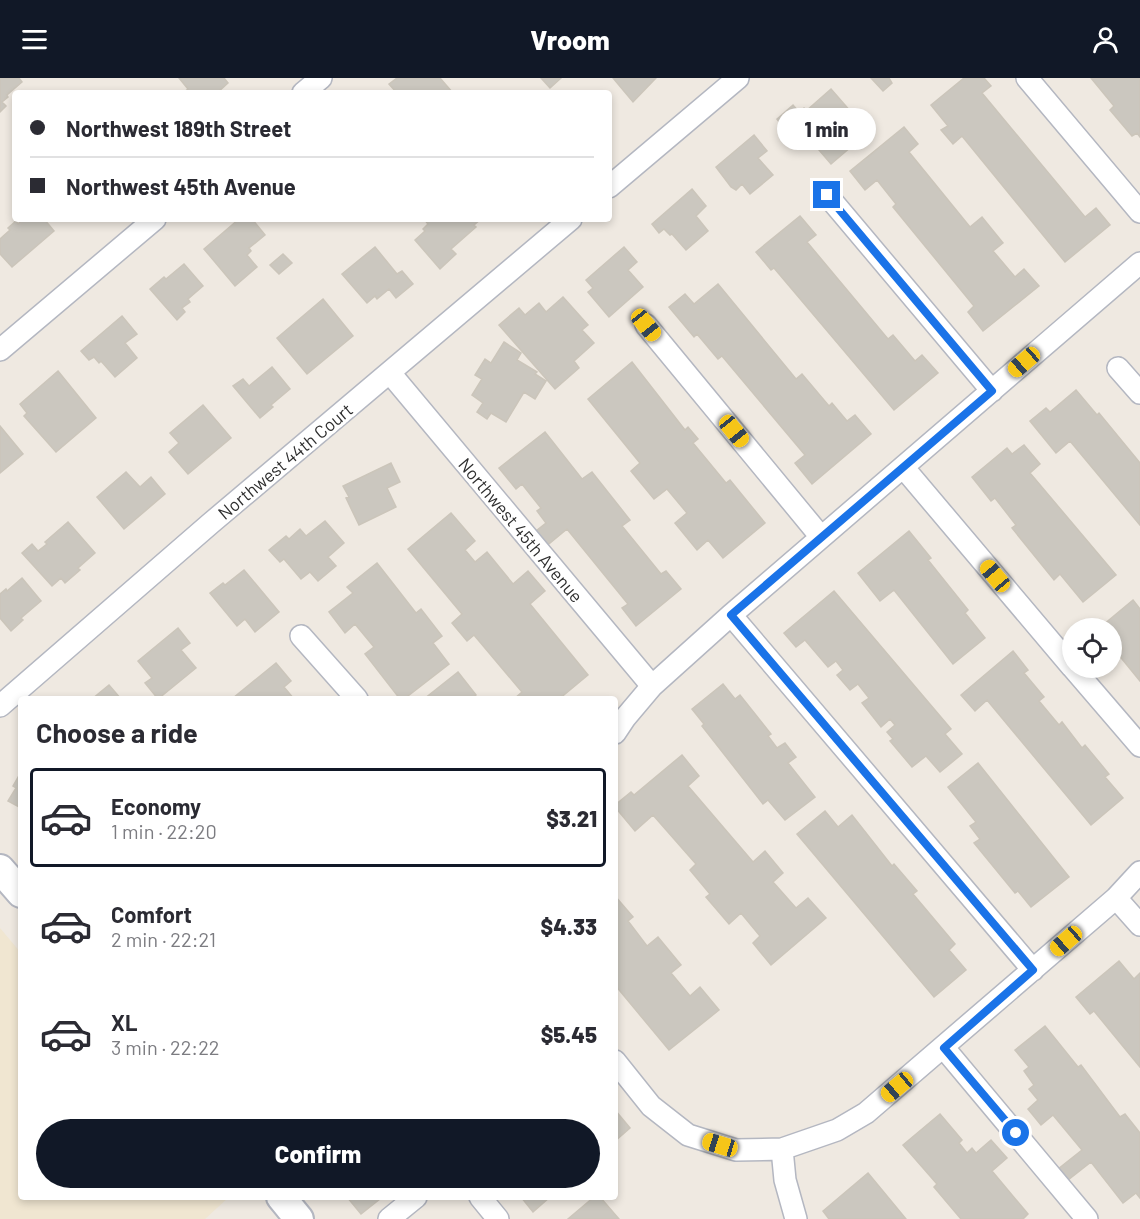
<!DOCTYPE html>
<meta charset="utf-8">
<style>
:root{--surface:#fff;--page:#f2f2f3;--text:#2b2b33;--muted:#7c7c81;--line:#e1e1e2;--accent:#111827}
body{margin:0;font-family:Barlow,sans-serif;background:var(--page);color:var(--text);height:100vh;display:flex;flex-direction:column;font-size:22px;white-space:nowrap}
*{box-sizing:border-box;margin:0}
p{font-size:20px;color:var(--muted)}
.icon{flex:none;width:33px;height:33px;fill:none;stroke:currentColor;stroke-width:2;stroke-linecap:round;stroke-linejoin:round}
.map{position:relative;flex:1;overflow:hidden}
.side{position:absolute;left:18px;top:618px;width:600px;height:504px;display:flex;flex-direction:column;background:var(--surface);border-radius:6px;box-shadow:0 3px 9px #0003}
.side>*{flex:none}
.guide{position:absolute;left:12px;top:12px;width:600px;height:132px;border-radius:6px;box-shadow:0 3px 9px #0003;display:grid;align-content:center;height:132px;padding:0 18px;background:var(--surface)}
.controls{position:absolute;left:1062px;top:540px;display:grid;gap:12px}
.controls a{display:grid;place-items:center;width:60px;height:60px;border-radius:50%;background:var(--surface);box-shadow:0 3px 9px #0003;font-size:30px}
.end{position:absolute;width:27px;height:27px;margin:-14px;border:8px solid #1a73e8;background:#fff;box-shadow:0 0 0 3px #fff}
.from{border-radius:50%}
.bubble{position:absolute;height:42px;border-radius:21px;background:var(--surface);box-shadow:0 3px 9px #0003;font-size:20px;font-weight:800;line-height:42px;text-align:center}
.car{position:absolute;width:18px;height:36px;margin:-18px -9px;border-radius:8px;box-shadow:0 0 4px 2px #0007;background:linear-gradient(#f5c518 24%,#345 0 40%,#f5c518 0 76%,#345 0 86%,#f5c518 0)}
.guide b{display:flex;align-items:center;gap:21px;height:57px;font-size:22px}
.guide b+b{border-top:2px solid var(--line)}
.guide i{width:15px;height:15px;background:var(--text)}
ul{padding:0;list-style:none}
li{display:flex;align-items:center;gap:18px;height:99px;margin:0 12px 9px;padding:0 6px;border:3px solid transparent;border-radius:6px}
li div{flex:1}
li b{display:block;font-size:22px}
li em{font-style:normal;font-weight:800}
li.on{border-color:var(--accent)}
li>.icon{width:54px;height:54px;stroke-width:1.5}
h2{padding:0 18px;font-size:27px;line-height:72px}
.cta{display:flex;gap:12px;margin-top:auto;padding:12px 18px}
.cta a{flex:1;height:69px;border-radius:36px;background:var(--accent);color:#fff;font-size:24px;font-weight:800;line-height:69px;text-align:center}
header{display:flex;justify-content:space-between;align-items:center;height:78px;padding:0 18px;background:var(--accent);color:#fff;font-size:27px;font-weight:800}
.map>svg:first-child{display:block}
.education{fill:#f0e6d1}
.building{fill:#cbc7bf;stroke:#cbc5ba;stroke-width:1.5}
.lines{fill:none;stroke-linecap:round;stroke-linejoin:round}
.street-casing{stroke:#b4b7c1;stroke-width:24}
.secondary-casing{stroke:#b4b7c1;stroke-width:32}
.street{stroke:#fff;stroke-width:21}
.secondary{stroke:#fff;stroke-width:28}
.route{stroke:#1a73e8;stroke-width:8}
.labels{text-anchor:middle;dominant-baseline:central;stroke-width:6;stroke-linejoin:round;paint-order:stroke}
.street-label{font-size:18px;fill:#2e2e2e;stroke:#fff}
</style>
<header><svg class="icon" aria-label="menu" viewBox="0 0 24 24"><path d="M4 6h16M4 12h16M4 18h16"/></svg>Vroom<svg class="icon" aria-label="person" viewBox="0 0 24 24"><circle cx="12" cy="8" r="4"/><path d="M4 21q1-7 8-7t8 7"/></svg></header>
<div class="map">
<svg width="1140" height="1141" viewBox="0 0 1140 1141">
<rect width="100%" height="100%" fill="#efe9e1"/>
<path class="education" d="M0 850 21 875V1119H229L205 1141H0Z"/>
<path class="building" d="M0 0H19L22 4 7 17 8 19 2 24 6 28 0 34Z
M179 0H224L228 5 217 15H183L188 11Z
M397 0H440L453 15H397L389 6Z
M541 0H561L550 10Z
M613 0H656L633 24Z
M871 0H889L892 5 883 13Z
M964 0H984L991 8 982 15 1085 139 1096 130 1110 147 1065 184 962 58 953 66 941 52 948 48 931 27Z
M1091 0H1140V59L1137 55 1132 58 1110 32 1114 28Z
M831 11 851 34 835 47 851 69 831 86 813 65 808 70 791 49 786 53 777 41 793 27 799 34 804 30 806 33Z
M904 49 918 66 909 74 970 149 982 139 1003 165 993 173 1015 199 1024 191 1039 208 983 253 968 234 974 228 893 129 896 126 877 102 865 112 850 93Z
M754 57 767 73 758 80 773 97 750 116 742 106 736 112 731 109 716 89Z
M692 111 706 128 696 138 708 153 686 172 672 156 670 157 664 151 659 155 652 146Z
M800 138 816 157 807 164 888 261 893 257 915 283 922 277 938 295 894 332 774 190 771 192 756 174Z
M23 141H44L54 153 12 189 0 176V161L10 152 8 150 16 143 18 146Z
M239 141H252L265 157 249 170 251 173 247 177 257 189 235 208 204 171Z
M424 141H481L474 147 476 149 451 171 456 176 440 191 415 162 425 153 423 151 428 146Z
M375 169 397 196 402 193 413 206 396 220 389 211 377 221 375 218 367 225 342 196Z
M624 169 637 184 628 192 643 209 609 239 588 214 593 210 586 202Z
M283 176 292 185 279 196 270 187Z
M184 186 203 208 188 221 190 224 182 230 185 234 177 242 150 211 164 199 166 201Z
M718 206 796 301 802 296 829 328 832 325 847 343 855 337 871 356 812 406 795 385 805 377 722 278 718 281 697 256 694 259 669 229 685 216 694 226Z
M563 219 588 247 582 252 594 265 574 283 579 290 555 311 499 247 519 230 525 237 539 225 546 234Z
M323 221 353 258 307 296 277 260Z
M122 238 137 256 125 265 137 280 115 299 101 283 99 285 94 279 89 282 81 273Z
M504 264 521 275 517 282 537 294 535 296 546 303 535 321 524 314 506 344 491 335 487 341 477 334 483 325 472 317 482 301 475 297 485 281 491 285Z
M632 284 685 352 688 349 698 361 693 365 726 405 730 402 765 445 723 480 708 462 697 472 675 445 687 435 667 411 654 421 631 393 640 385 588 321Z
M272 289 290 311 271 327 273 329 260 340 233 308 243 301 249 308Z
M58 293 96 340 56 374 24 338 27 335 20 326Z
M1076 312 1097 337 1099 335 1140 385V447L1070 363 1056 375 1030 343 1046 330 1050 334Z
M203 327 231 360 188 396 169 374 179 365 170 355Z
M0 348 23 376 0 395Z
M545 354 582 401 592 394 630 442 622 448 661 496 666 493 681 511 636 548 622 530 628 526 567 451 544 470 532 456 546 445 537 433 541 430 522 406 516 411 499 390Z
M1024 367 1040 386 1030 395 1116 497 1083 524 1060 496 1054 502 1012 450 1016 447 995 420 991 423 972 399 1007 370 1012 376Z
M391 385 400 404 387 410 396 429 359 447 346 420 349 419 343 408Z
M126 394 140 409 151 399 165 416 124 451 97 419Z
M451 435 475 463 465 472 475 484 487 474 513 506 528 493 545 513 530 526 588 597 559 621H514L522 614 474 557 467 563 452 545 462 536 408 471Z
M325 443 344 465 328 479 336 488 318 503 310 494 301 501 284 481 280 484 269 472 286 458 289 461 300 451 306 458Z
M68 444 95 475 78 490 80 492 65 505 61 500 52 508 22 475 32 466 38 473 47 466 45 464Z
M909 453 931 480 928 482 968 532 965 535 985 560 953 586 894 512 880 523 858 495Z
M377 485 416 535 421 531 442 558 433 565 449 586 404 621H400L365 576 374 569 355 546 345 555 329 534 353 515 347 509Z
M244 492 279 534 255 554 245 541 237 548 210 515 223 505 225 507Z
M22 500 41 523 21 540 23 542 11 553 0 540V516L6 511 7 513Z
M834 513 951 651 945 656 962 676 940 694 926 678 912 689 890 663 893 661 887 654 895 647 890 641 881 649 862 625 869 620 858 606 850 612 837 597 843 592 836 583 828 589 805 562 796 569 784 555Z
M1133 522 1140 531V603L1118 576 1123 571 1112 557V550H1106L1103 547Z
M178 550 190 565 181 572 196 590 158 621 145 605 152 600 138 583Z
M1013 573 1028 592 1024 595 1044 619 1039 623 1059 647 1062 644 1082 670 1085 667 1109 696 1105 699 1123 720 1091 747 987 622 975 633 961 617Z
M276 585 291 603 284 609 294 621H234L233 620Z
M458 594 476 617 472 621H424Z
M723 606 735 621 740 617 771 656 768 658 777 670 785 665 796 679 788 685 815 719 785 742 768 722 763 726 702 648 704 646 692 631Z
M109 607 121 621H92Z
M682 677 699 698 688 708 753 784 765 773 783 795 773 804 796 830 808 820 826 840 771 887 753 865 760 858 741 835 729 846 706 819 710 816 690 792 696 786 653 737 635 753 615 729V727L631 714 634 717Z
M978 685 1069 799 1031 829 1018 813 1015 815 974 765 980 761 970 748 976 744 948 709Z
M21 694V730L8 723 16 710 13 708Z
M825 733 838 749 852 737 892 788 894 786 917 813 913 816 955 866 949 872 966 892 934 919 797 756Z
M615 818 633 839 628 843 647 868 658 859 681 887 671 895 690 918 700 909 719 932 669 972 615 907Z
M1119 883 1134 901 1140 895V989L1094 933 1090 936 1076 919Z
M1045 948 1078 989 1081 987 1120 1039 1125 1036 1140 1055V1120L1136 1115 1123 1125 1091 1084 1068 1102 1058 1091 1082 1072 1053 1037 1041 1047 1028 1031 1038 1022 1029 1011 1034 1007 1024 993 1029 989 1015 972Z
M615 1032 630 1050 615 1063Z
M940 1036 962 1062 959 1065 967 1075 972 1070 976 1075 991 1062 1007 1080 992 1093 1028 1136 1023 1141H961L934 1109 937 1106 903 1067Z
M868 1095 906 1141H829L823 1133Z
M347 1119H378L380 1121 361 1136Z
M521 1119H550L533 1134Z
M594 1119H600L619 1141H568Z"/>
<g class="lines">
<defs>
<path id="street" d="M1027 0 1140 134
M303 15 321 0
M609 109 738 0
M827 117 992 313
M646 247 821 459
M0 272 155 141
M1118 290 1140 315
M390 295 652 608
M903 389 1072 589
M731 537 1033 892
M301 558 357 621
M1073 590 1140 668
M0 628 211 445 571 141
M615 655 625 640 652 608 731 537 1140 185
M1116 820 1140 847
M944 970 1087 1141
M615 983 651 1028 688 1057 736 1072 782 1071 837 1052 866 1035 1116 820 1140 794
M782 1071 785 1102 796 1141
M480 1119 498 1141
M389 1141 416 1119"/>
<path id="secondary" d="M0 791 21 815
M281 1119 299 1141"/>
</defs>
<use href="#street" class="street-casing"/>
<use href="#secondary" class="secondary-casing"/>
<use href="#street" class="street"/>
<use href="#secondary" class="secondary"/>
</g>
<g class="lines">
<path class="route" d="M827 117 992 313 731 537 1033 892 944 970 1016 1055"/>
</g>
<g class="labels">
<g class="street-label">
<text transform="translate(285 383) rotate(-40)">Northwest 44th Court</text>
<text transform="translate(521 452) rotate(50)">Northwest 45th Avenue</text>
</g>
</g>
</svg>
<div class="controls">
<a><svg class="icon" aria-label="locate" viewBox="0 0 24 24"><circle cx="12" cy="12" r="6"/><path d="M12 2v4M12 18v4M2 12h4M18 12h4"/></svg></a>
</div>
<i class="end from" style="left:1016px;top:1055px"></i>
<i class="end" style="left:827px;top:117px"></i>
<div class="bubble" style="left:777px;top:30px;width:99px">1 min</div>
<i class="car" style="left:646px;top:247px;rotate:141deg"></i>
<i class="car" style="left:1024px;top:284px;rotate:229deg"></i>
<i class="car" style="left:734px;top:353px;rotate:141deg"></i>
<i class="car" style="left:995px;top:498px;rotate:320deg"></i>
<i class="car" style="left:1066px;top:863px;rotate:229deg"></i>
<i class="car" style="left:897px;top:1009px;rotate:230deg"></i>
<i class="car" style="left:720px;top:1067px;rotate:287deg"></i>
<div class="guide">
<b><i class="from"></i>Northwest 189th Street</b>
<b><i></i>Northwest 45th Avenue</b>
</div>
<section class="side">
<h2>Choose a ride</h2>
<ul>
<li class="on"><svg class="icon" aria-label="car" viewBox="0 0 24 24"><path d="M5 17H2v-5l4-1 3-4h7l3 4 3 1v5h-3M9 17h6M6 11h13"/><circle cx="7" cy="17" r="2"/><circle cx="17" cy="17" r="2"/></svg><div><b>Economy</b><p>1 min · 22:20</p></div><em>$3.21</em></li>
<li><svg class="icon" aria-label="car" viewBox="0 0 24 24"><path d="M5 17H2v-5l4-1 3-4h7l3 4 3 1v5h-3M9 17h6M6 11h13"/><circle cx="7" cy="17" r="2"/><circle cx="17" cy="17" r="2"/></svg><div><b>Comfort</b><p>2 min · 22:21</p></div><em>$4.33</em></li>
<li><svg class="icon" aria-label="car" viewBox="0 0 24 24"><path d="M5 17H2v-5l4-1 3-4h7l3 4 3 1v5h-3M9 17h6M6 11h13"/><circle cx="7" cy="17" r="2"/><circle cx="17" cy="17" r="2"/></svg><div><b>XL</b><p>3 min · 22:22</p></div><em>$5.45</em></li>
</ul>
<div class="cta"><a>Confirm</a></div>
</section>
</div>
